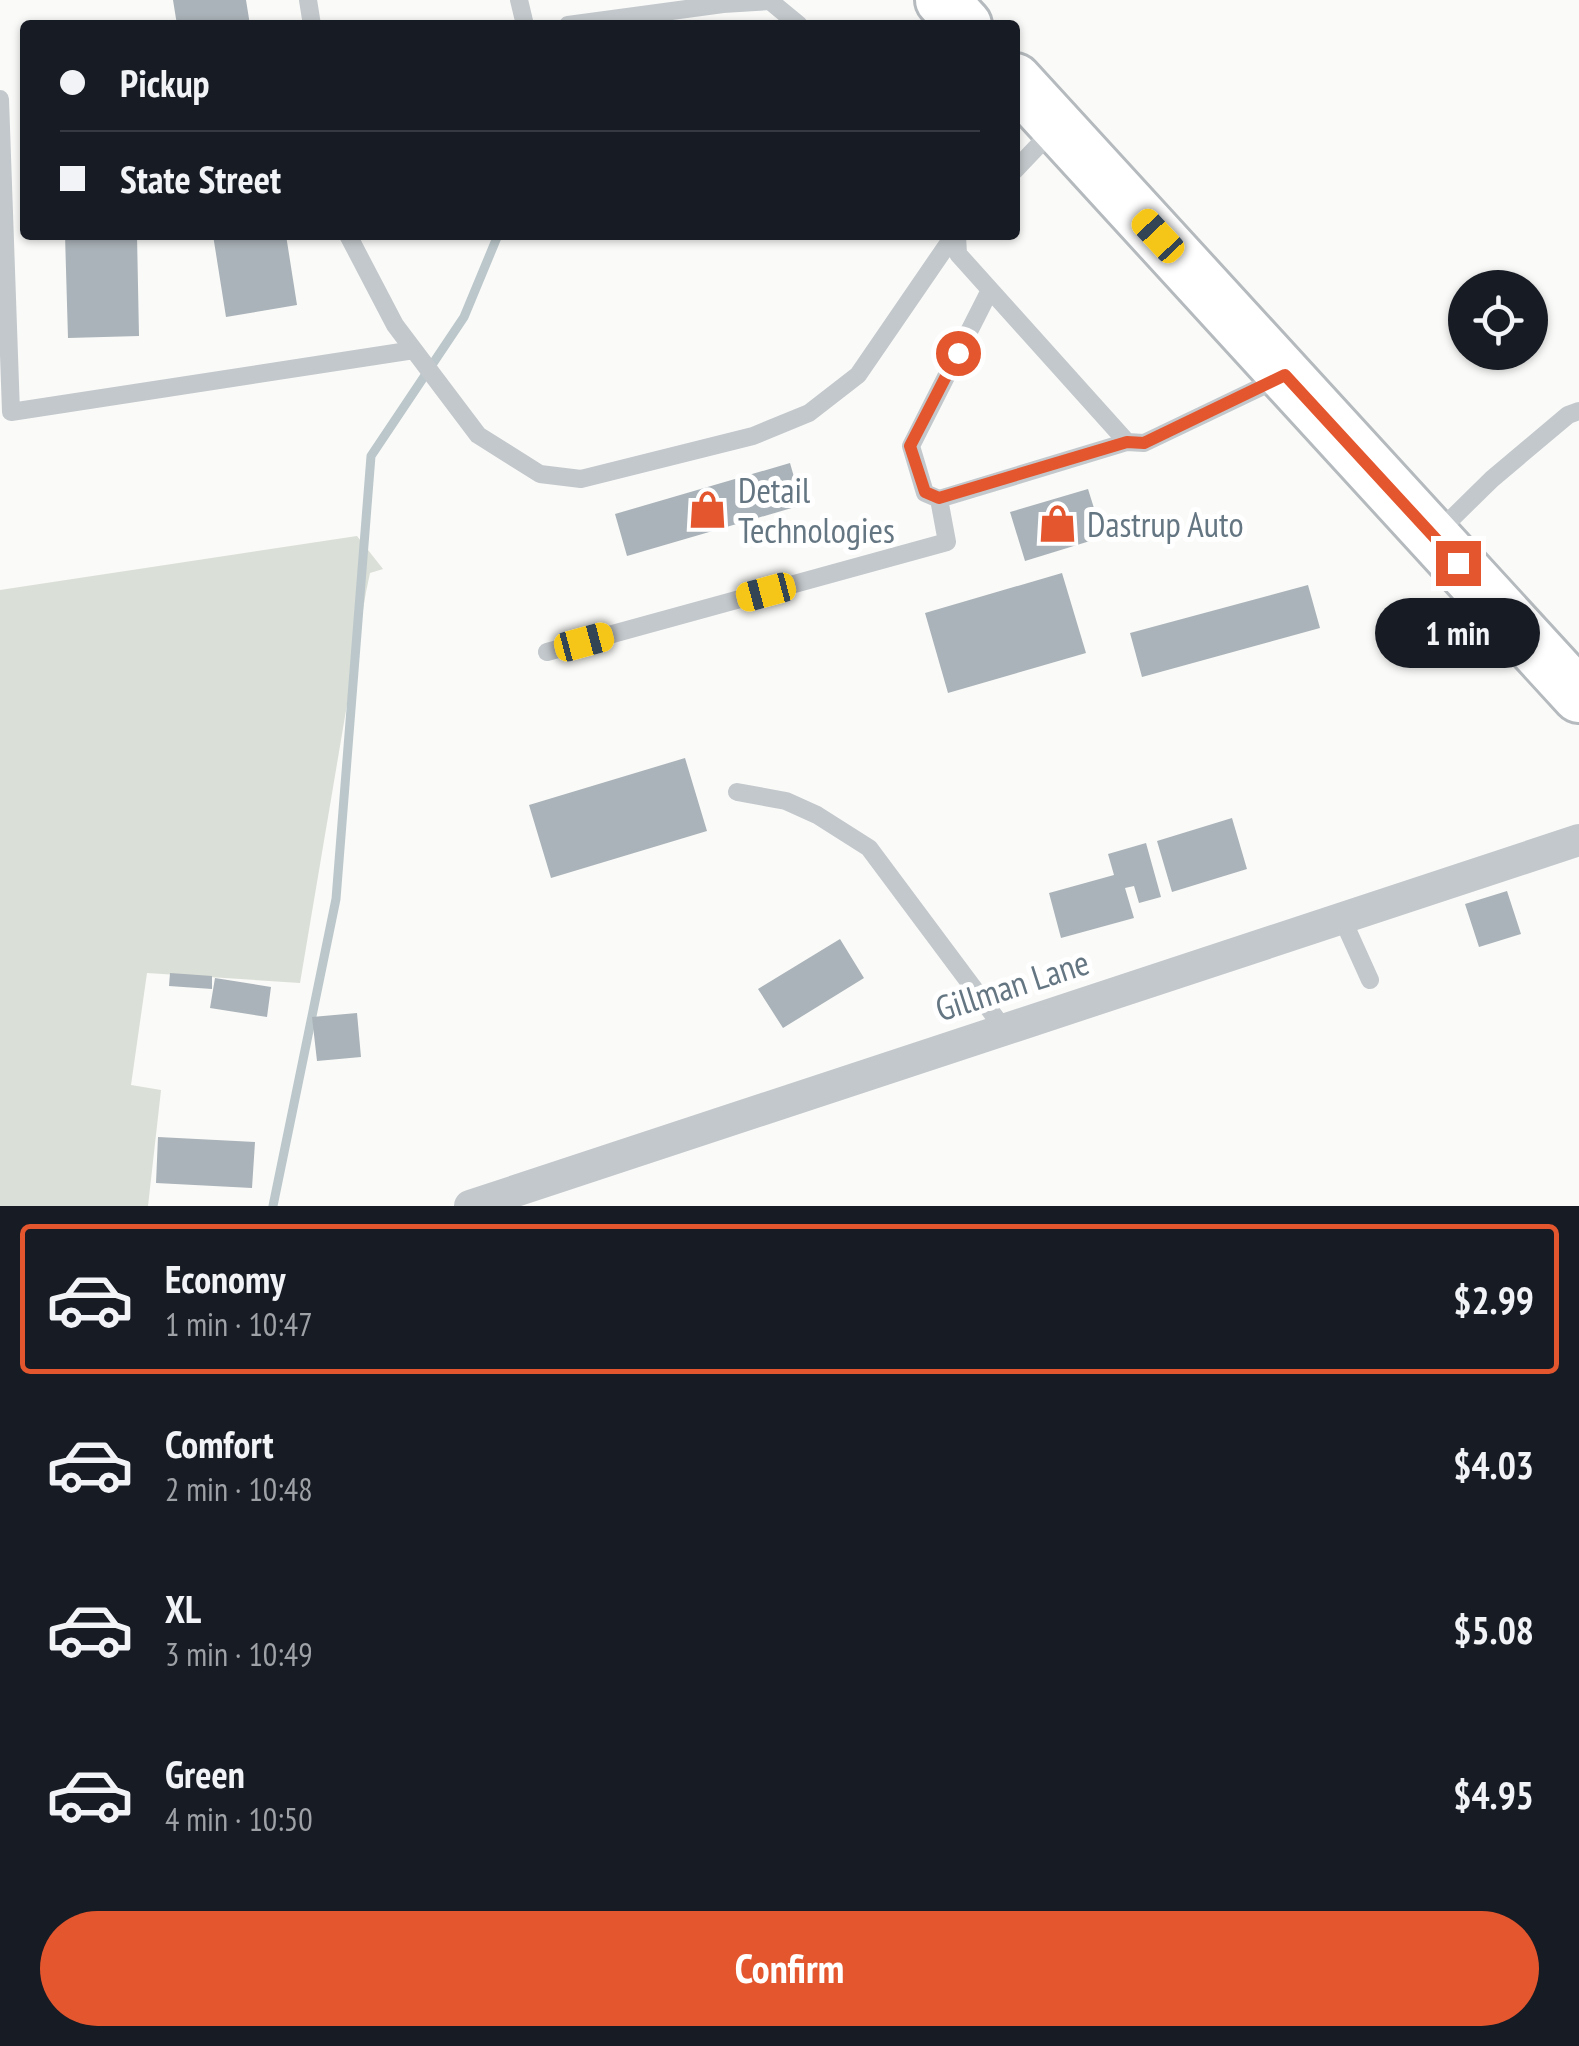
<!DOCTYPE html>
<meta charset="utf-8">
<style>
:root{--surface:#171b24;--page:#242831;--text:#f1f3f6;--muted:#9ea1a6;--line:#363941;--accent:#e4572e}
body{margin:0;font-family:"PT Sans Narrow",sans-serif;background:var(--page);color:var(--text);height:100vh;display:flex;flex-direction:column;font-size:38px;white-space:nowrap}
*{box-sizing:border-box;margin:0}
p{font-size:32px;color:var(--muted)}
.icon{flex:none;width:55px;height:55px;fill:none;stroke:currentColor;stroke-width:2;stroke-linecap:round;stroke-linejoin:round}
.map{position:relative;height:1206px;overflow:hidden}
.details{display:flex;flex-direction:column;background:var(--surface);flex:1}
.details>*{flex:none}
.guide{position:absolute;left:20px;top:20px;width:1000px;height:220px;border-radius:10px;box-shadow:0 2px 8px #0004;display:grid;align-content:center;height:220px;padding:0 40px;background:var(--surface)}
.fabs{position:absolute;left:1448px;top:270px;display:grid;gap:20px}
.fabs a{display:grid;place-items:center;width:100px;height:100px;border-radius:50%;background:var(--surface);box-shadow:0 2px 8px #0004;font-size:50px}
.end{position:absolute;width:45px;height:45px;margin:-22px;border:12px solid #e4572e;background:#fff;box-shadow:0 0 0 5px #fff}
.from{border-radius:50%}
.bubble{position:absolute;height:70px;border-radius:35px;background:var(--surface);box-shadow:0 2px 8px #0004;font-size:32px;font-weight:600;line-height:70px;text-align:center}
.car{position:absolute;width:30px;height:60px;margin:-30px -15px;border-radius:12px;box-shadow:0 0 8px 2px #0007;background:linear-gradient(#f5c518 24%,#345 0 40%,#f5c518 0 76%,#345 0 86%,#f5c518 0)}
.guide b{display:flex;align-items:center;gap:35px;height:95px;font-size:38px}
.guide b+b{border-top:2px solid var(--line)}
.guide i{width:25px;height:25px;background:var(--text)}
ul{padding:18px 0 0;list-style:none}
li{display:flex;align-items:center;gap:30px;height:150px;margin:0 20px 15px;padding:0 20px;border:5px solid transparent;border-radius:10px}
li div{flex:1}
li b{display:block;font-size:38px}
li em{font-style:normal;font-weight:600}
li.on{border-color:var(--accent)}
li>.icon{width:90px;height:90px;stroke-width:1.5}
.button{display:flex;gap:20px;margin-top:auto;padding:20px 40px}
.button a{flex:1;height:115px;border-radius:60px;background:var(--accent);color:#fff;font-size:40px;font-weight:600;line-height:115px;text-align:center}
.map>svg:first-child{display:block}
.green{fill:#dadfd7}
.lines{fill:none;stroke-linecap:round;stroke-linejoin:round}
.stream{stroke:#bbc7cb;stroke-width:9}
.building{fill:#aab3b9}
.primary-casing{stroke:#b5babe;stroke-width:58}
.service{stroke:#c3c8cc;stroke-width:18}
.minor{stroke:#c3c8cc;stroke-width:32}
.primary{stroke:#fff;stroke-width:52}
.route{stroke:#e4572e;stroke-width:12}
.labels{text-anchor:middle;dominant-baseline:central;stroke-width:10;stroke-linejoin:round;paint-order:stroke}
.poi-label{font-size:35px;fill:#657683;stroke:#fff;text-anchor:start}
.street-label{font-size:35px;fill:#657683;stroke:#fff}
</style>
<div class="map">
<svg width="1579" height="1206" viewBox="0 0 1579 1206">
<rect width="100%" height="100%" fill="#fafaf8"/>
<path class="green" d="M357 536 383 569 370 573 366 592 300 983 147 973 131 1085 161 1090 148 1206H0V590Z"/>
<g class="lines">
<path class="stream" d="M273 1206 336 899 371 456 464 317 498 235"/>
</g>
<path class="building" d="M173 0H246L250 25H177Z
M65 235H137L139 336 68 338Z
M213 235H286L297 305 226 317Z
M790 463 802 505 627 556 615 514Z
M1088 489 1103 537 1025 561 1010 512Z
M1062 573 1086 653 948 693 925 613Z
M1308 585 1320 628 1142 677 1130 633Z
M685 758 707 831 551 878 529 805Z
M1232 818 1247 869 1172 892 1157 841Z
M1146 843 1161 897 1139 903 1134 886 1125 888 1134 918 1061 938 1049 893 1114 875 1108 854Z
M1507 891 1521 934 1479 947 1465 904Z
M840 939 864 978 783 1028 758 989Z
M170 973 212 976V989L169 986Z
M215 978 271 987 267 1017 210 1008Z
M357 1013 361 1057 317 1061 312 1017Z
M158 1137 255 1142 252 1188 156 1183Z"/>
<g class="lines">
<defs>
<path id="primary" d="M942 0 965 25
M1015 80 1579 696"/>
</defs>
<use href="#primary" class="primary-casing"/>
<path class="service" d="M308 0 312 25
M519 0 525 25
M722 0 723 4 770 1 799 25
M568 25 723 4
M0 99 11 412 414 350
M1015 170 1053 130
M348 235 395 325 478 435 540 474 581 479 753 436 809 413 858 375 954 235
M957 235 958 254 1127 442 1144 443 1280 378
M990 290 911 446 925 493 939 499 1127 442
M1437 533 1492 479 1568 415 1579 411
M547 652 947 542 939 499
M737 792 786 801 817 815 869 848 1004 1029
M1342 918 1370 980"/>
<path class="minor" d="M470 1206 1579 840"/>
<use href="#primary" class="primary"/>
</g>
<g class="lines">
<path class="route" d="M958 353 910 446 925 492 939 498 1127 442 1144 443 1285 375 1458 563"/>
</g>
<defs>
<symbol id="shop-bare" viewBox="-9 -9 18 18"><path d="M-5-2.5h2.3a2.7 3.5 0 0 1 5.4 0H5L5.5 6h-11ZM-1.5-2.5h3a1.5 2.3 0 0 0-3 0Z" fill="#e4572e" stroke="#fff" stroke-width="2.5" paint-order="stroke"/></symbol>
</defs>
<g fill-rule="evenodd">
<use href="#shop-bare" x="680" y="482" width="55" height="55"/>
<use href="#shop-bare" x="1030" y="496" width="55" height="55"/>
</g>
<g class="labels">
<g class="poi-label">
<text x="738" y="490">Detail<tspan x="738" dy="40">Technologies</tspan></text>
<text x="1087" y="524">Dastrup Auto</text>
</g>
<g class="street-label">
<text transform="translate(1012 985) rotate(-18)">Gillman Lane</text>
</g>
</g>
</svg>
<div class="fabs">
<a><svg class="icon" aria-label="locate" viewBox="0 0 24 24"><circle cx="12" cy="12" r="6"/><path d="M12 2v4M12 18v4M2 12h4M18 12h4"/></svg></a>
</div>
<i class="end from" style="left:958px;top:353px"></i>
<i class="end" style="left:1458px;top:563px"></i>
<div class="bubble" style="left:1375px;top:598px;width:165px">1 min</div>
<i class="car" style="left:1158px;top:236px;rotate:317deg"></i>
<i class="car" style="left:766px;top:592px;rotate:255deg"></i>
<i class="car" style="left:584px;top:642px;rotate:75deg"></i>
<div class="guide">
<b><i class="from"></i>Pickup</b>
<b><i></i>State Street</b>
</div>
</div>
<section class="details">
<ul>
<li class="on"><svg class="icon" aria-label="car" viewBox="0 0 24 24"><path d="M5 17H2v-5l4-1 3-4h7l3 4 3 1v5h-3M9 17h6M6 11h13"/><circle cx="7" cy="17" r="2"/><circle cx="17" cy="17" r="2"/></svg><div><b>Economy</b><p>1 min · 10:47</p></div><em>$2.99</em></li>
<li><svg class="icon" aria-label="car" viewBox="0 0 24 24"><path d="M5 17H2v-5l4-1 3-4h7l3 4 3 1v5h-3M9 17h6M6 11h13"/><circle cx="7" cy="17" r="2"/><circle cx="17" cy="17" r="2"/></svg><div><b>Comfort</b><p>2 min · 10:48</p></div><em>$4.03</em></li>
<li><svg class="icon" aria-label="car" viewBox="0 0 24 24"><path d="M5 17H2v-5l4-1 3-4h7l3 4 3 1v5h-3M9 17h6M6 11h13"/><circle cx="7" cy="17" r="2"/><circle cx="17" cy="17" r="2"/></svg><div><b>XL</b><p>3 min · 10:49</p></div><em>$5.08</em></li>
<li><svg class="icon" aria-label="car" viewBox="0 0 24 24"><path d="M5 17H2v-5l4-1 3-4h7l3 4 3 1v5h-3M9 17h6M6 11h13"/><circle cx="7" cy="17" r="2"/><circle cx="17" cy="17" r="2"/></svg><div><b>Green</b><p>4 min · 10:50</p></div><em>$4.95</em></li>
</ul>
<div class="button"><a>Confirm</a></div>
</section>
